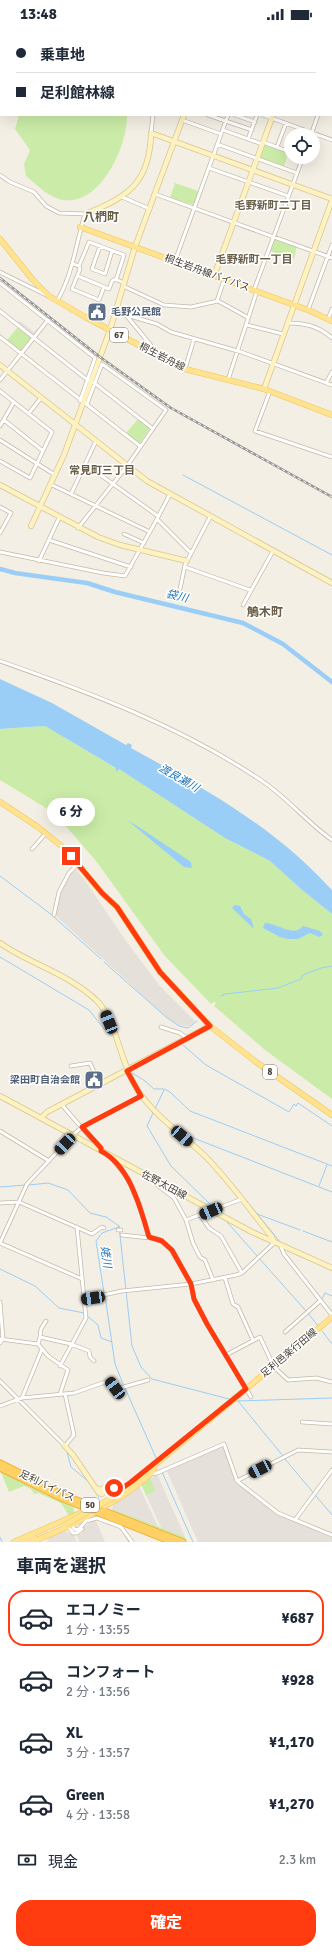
<!DOCTYPE html>
<html lang="ja">
<meta charset="utf-8">
<style>
:root{--surface:#fff;--page:#f6f6f7;--text:#1f2937;--muted:#747a83;--line:#e0e1e3;--accent:#ff3b0f}
body{margin:0;font-family:Signika,"Noto Sans JP",sans-serif;background:var(--page);color:var(--text);height:100vh;display:flex;flex-direction:column;font-size:15px;white-space:nowrap}
*{box-sizing:border-box;margin:0}
p{font-size:13px;color:var(--muted)}
.icon{flex:none;width:22px;height:22px;fill:none;stroke:currentColor;stroke-width:2;stroke-linecap:round;stroke-linejoin:round}
.map{position:relative;height:1514px;overflow:hidden}
.drawer{display:flex;flex-direction:column;background:var(--surface);flex:1}
.drawer>*{flex:none}
.guide{position:absolute;left:0px;top:0px;width:332px;height:88px;box-shadow:0 4px 16px #0002;display:grid;align-content:center;height:88px;padding:0 16px;background:var(--surface)}
.tools{position:absolute;left:284px;top:100px;display:grid;gap:8px}
.tools a{display:grid;place-items:center;width:36px;height:36px;border-radius:50%;background:var(--surface);box-shadow:0 4px 16px #0002;font-size:20px}
.end{position:absolute;width:18px;height:18px;margin:-9px;border:5px solid #ff3b0f;background:#fff;box-shadow:0 0 0 2px #fff}
.from{border-radius:50%}
.bubble{position:absolute;height:28px;border-radius:14px;background:var(--surface);box-shadow:0 4px 16px #0002;font-size:13px;font-weight:800;line-height:28px;text-align:center}
.car{position:absolute;width:12px;height:24px;margin:-12px -6px;border-radius:5px;box-shadow:0 0 3px 1px #0007;background:linear-gradient(#222 24%,#8ab4d8 0 40%,#222 0 76%,#8ab4d8 0 86%,#222 0)}
.guide b{display:flex;align-items:center;gap:14px;height:38px;font-size:15px}
.guide b+b{border-top:1px solid var(--line)}
.guide i{width:10px;height:10px;background:var(--text)}
ul{padding:0;list-style:none}
li{display:flex;align-items:center;gap:12px;height:56px;margin:0 8px 6px;padding:0 8px;border:2px solid transparent;border-radius:16px}
li div{flex:1}
li b{display:block;font-size:15px}
li em{font-style:normal;font-weight:800}
li.selected{border-color:var(--accent)}
li>.icon{width:36px;height:36px;stroke-width:1.5}
h2{padding:0 16px;font-size:18px;line-height:48px}
.pay{display:flex;align-items:center;gap:10px;height:44px;padding:0 16px;font-size:15px}
.pay p{margin-inline-start:auto}
.primary-button{display:flex;gap:8px;margin-top:auto;padding:8px 16px}
.primary-button a{flex:1;height:46px;border-radius:16px;background:var(--accent);color:#fff;font-size:16px;font-weight:800;line-height:46px;text-align:center}
.status{display:flex;justify-content:space-between;align-items:center;height:28px;padding:0 20px;background:var(--surface);direction:ltr}
.status svg{height:11px;fill:currentColor}
.map>svg:first-child{display:block}
.industrial{fill:#e5e0d9}
.green{fill:#cbeca8}
.parking{fill:#e4e1dd}
.water{fill:#9acef6}
.lines{fill:none;stroke-linecap:round;stroke-linejoin:round}
.stream{stroke:#9acef6;stroke-width:1}
.river{stroke:#9acef6;stroke-width:4.5}
.street-casing{stroke:#c3baa9;stroke-width:4.5}
.secondary-casing{stroke:#d7c78f;stroke-width:6}
.primary-casing{stroke:#eec557;stroke-width:6}
.highway-casing{stroke:#eba926;stroke-width:7}
.street{stroke:#fff;stroke-width:3}
.secondary{stroke:#fff2c2;stroke-width:4.5}
.primary{stroke:#ffe391;stroke-width:5}
.highway{stroke:#ffd063;stroke-width:5.5}
.rail-casing{stroke:#959595;stroke-width:2.5}
.rail{stroke:#fff;stroke-width:1;stroke-dasharray:3;stroke-linecap:butt}
.primary-bridge-casing{stroke:#eec557;stroke-width:6;stroke-linecap:butt}
.primary-bridge{stroke:#ffe391;stroke-width:5}
.route{stroke:#ff3b0f;stroke-width:5}
.labels{text-anchor:middle;dominant-baseline:central;stroke-width:3;stroke-linejoin:round;paint-order:stroke}
.shield{fill:#fff;stroke:#7e7970;stroke-width:1}
.shield-label{font-size:9px;font-weight:bold;fill:#463f33}
.street-label{font-size:10px;fill:#463f33;stroke:#fff}
.service-label{font-size:10px;font-weight:bold;fill:#4e5e75;stroke:#fff;text-anchor:start}
.neighbourhood-label{font-size:11px;font-weight:bold;fill:#6a5e49;stroke:#fff}
.water-label{font-size:11px;font-style:italic;fill:#2376bb;stroke:#fff}
.quarter-label{font-size:12px;font-weight:bold;fill:#6a5e49;stroke:#fff}
</style>
<div class="status"><b>13:48</b><svg viewBox="0 0 49 12"><path d="M0 12V9h3v3zM5 12V6h3v6zM10 12V3h3v9zM15 12V0h3v12zM26 1h20v11H26zM47 4h2v5h-2z"/></svg></div>
<div class="map">
<svg width="332" height="1514" viewBox="0 0 332 1514">
<rect width="100%" height="100%" fill="#f4efe4"/>
<path class="industrial" d="M76 842 84 851 126 913 159 957 195 993 190 998 178 997 165 988 55 887 62 862 71 846Z
M222 1418 224 1419 237 1455 278 1487 332 1508V1514H198L167 1443Z
M157 1447 158 1448 185 1509 162 1501 146 1467 156 1463 150 1450Z
M139 1458 158 1499 112 1481 113 1477Z
M92 1493H96L105 1514H79L77 1507 81 1506 85 1498Z
M64 1503 74 1507 77 1514H46L50 1509Z"/>
<path class="green" d="M0 0H164L1 1 2 87 0 88Z
M19 87H127C128 117 101 177 64 172 50 171 36 156 26 148L24 136 30 122 15 101Z
M265 116 288 125 284 138 260 130Z
M175 155 198 163 194 177 170 170Z
M274 211 297 218 294 231 270 223Z
M18 299 31 309V311L20 323 7 312Z
M138 391 150 400 139 416 126 405Z
M45 698 116 740 117 743 119 741 225 810 270 833 302 862 332 886V1071L265 1022 214 978 216 975 214 974 211 976 207 972 164 927 96 833 65 797 46 780 0 752V701Z
M1 1444 42 1465 73 1479 75 1485 69 1488 61 1475 38 1465 34 1466 31 1461 24 1458 9 1464Z
M150 1450 156 1463 146 1467 141 1456Z
M112 1481 185 1509 187 1512 113 1483Z"/>
<path class="parking" d="M20 293 34 304 37 301 39 302 35 307H32L18 295Z"/>
<path class="water" d="M0 651 52 675 126 717 128 715 132 717 131 720C200 758 273 798 327 857L332 862V886L302 862 270 833 225 810 119 741 116 744V740L45 698 0 701Z
M127 792C149 805 170 820 191 834L192 840 184 839Z
M235 877 240 878 244 886 251 891 254 901 232 880Z
M265 895C277 895 294 910 303 898L320 903 323 907 319 909 310 905 298 911H288L280 909 263 900Z"/>
<g class="lines">
<path class="stream" d="M183 447 332 527
M0 848 52 887
M54 889 101 931
M0 929 89 982 105 1002
M104 934 166 989 179 998 188 1000 197 993
M221 968 225 966 278 960 301 951 303 947 321 940 332 938
M109 1006 111 1007
M183 1017 206 1037 289 1084 294 1076 296 1078 298 1075 332 1098
M132 1045 145 1053 154 1061H164L170 1064 190 1083 332 1138
M155 1081 164 1062
M154 1083 147 1098 171 1138 214 1180
M183 1106 332 1164
M188 1110 196 1117
M29 1157 48 1155 68 1162 90 1185 106 1189 119 1198
M319 1158 327 1137
M0 1159 26 1157
M244 1170 281 1215
M257 1186 300 1202
M227 1194 306 1283
M119 1198 132 1318 141 1339 152 1351 229 1371
M303 1203 332 1214
M0 1241 35 1258 59 1280 84 1285
M104 1265 96 1213 102 1205 119 1199
M105 1268 115 1336 124 1358
M322 1271 325 1265 332 1268
M308 1285 318 1298
M86 1287 98 1297 101 1310 112 1314
M322 1303 332 1316
M0 1355 4 1359
M125 1360 157 1432
M238 1373 283 1428
M238 1373 332 1370
M38 1393 63 1418
M67 1424 71 1439 88 1453 99 1469
M285 1431 332 1487
M162 1444 193 1514
M122 1502 129 1514
M0 1509 2 1514"/>
<path class="river" d="M0 541 15 545 87 555 115 564 243 595 283 616 332 654"/>
<defs>
<path id="street" d="M259 1V0
M284 1V0
M328 1 329 0
M208 87 252 102
M235 87 255 94
M263 87 332 112
M182 92 221 106
M223 102 262 116
M151 105 153 87
M296 107 299 100
M311 107 318 87
M248 111 257 87
M263 114 290 124 291 121
M217 116 297 145
M277 119 286 95
M209 140 288 168
M0 147 10 154 34 164 46 178 59 185 85 186C76 215 73 246 57 273
M155 166 332 230
M122 169 150 181
M100 218 92 241 105 246 112 223
M175 233 228 87
M73 236 79 238 80 241 72 261 99 272 104 259
M79 238 89 214 124 227 116 252
M0 244 48 268
M78 248 109 261 112 253 115 251 124 255
M0 255 95 330 80 373
M123 258 164 277 191 279 218 273 247 289
M254 262 303 129
M217 273 224 252
M308 282 332 217
M0 283 85 350 97 357 152 400
M116 284 157 296 171 304 241 324 332 357
M126 287 158 326
M328 291 332 281
M287 295C306 295 318 298 332 310
M247 297 283 306
M0 309 140 418
M185 341 194 311
M0 352 48 292
M228 352 257 263
M326 355 332 344
M0 363 52 404 30 450 0 433
M270 363 255 403 332 429
M29 385 41 370
M4 392 43 423
M0 398 14 374
M0 412 55 447
M85 436 158 488
M50 456 150 504
M71 466 96 413
M0 479 11 485 0 505
M157 491 191 525
M78 500 127 438 166 382 102 336 87 376
M124 506 144 515
M49 512 131 539
M0 524 103 545 125 548 157 491 170 466
M39 533 59 490
M185 539 250 562
M180 561 185 537 210 489
M243 577 273 523
M0 633C91 665 185 700 265 755 289 772 308 795 332 812
M32 821 46 805
M54 887 59 864 69 845 78 836
M161 999 180 1005 188 1011
M71 1038 90 1035 100 1057
M62 1077 101 1122
M0 1103 49 1133
M110 1128 129 1152 134 1166 139 1175 149 1209
M154 1152 156 1156 174 1170 186 1192 193 1215 200 1229 205 1232 213 1252
M0 1175 19 1174 92 1206 102 1199 104 1200
M200 1187 209 1200 221 1208 242 1245
M186 1192 242 1171
M118 1202H121
M122 1207 159 1211 171 1222 191 1256 194 1271 207 1296 251 1369
M0 1215 27 1156 73 1107 82 1099 141 1068
M0 1215 82 1251
M281 1219 284 1226 332 1287
M225 1250 233 1276 238 1279 253 1312
M84 1271 122 1263 191 1256 236 1247 242 1245 274 1215
M0 1274 3 1311 0 1315
M285 1304 320 1273
M40 1309 41 1301 46 1293
M0 1311 38 1316 48 1328 68 1342 60 1366
M38 1316 40 1309 71 1316 89 1323 90 1329 94 1333
M226 1327 260 1309 274 1339 288 1352 316 1350 332 1354
M60 1338 86 1290 77 1199
M0 1353 64 1417
M22 1370 42 1321
M0 1378 22 1370 74 1365 108 1353 117 1361 148 1352
M302 1394 332 1396
M65 1418 74 1407 65 1366
M151 1446 157 1445 224 1416 237 1453 278 1485 332 1507
M237 1453 298 1422 332 1424
M295 1492 332 1442
M72 1496 74 1501 78 1502 86 1493 97 1490 121 1499 132 1514
M67 1497 73 1505H77L82 1501"/>
<path id="secondary" d="M189 0 190 1
M331 52H332
M85 186C127 170 150 155 151 105L332 171
M214 248 273 87
M0 337 147 453 332 555
M264 361 332 172
M0 457 98 509 120 517 187 533
M31 498 64 427 75 397 110 302 135 219 184 87
M0 915C30 936 69 946 96 972 117 991 121 1041 141 1067 158 1090 183 1107 204 1127 229 1152 250 1182 272 1209L274 1215
M0 1068 252 1204 332 1240
M41 1090 47 1084 210 998
M64 1417 73 1427 99 1465 102 1466 106 1461 110 1460 117 1470
M96 1460 101 1462 106 1458H110L121 1468"/>
<path id="primary" d="M80 199 308 282 332 293
M0 211 33 252 49 268 85 289 185 341 264 361 332 387
M0 774 38 799 65 821 102 865 117 879 160 944 210 998 256 1034 332 1087
M120 1465 161 1432 332 1289
M14 1514 83 1484
M23 1514 35 1510
M31 1514C67 1501 129 1469 154 1442"/>
<path id="highway" d="M0 1435 64 1467 183 1514
M0 1440 63 1471 172 1514"/>
</defs>
<use href="#street" class="street-casing"/>
<use href="#secondary" class="secondary-casing"/>
<use href="#primary" class="primary-casing"/>
<use href="#highway" class="highway-casing"/>
<use href="#street" class="street"/>
<use href="#secondary" class="secondary"/>
<use href="#primary" class="primary"/>
<use href="#highway" class="highway"/>
<defs>
<path id="rail" d="M0 250 100 329 171 380 332 469"/>
</defs>
<use href="#rail" class="rail-casing"/>
<use href="#rail" class="rail"/>
<defs>
<path id="primary-bridge" d="M65 1497 120 1465"/>
</defs>
<use href="#primary-bridge" class="primary-bridge-casing"/>
<use href="#primary-bridge" class="primary-bridge"/>
</g>
<g class="lines">
<path class="route" d="M71 828 102 865 117 879 160 944 210 998 127 1043 141 1068 82 1099 101 1120V1123C130 1138 140 1179 149 1209L162 1213 172 1222 191 1256 194 1271 207 1296 246 1361 131 1454 118 1463 114 1460"/>
</g>
<defs>
<symbol id="civic-square" viewBox="-11 -11 22 22"><rect x="-9" y="-9" width="18" height="18" rx="4" fill="#5c6f8a" stroke="#fff"/><path d="M-.6-6.5H3V-4.5H.6V-3L4-1V1h2V6H-6V1h2V-1L-.6-3ZM-1.2 2.5V6h2.4V2.5Z" fill="#fff"/></symbol>
</defs>
<g fill-rule="evenodd">
<use href="#civic-square" x="86" y="273" width="22" height="22"/>
<use href="#civic-square" x="83" y="1041" width="22" height="22"/>
</g>
<g class="labels">
<g class="shield">
<rect x="110" y="300" width="18" height="14" rx="3"/>
<rect x="263" y="1037" width="14" height="14" rx="3"/>
<rect x="81" y="1470" width="18" height="14" rx="3"/>
</g>
<g class="shield-label">
<text x="119" y="307">67</text>
<text x="270" y="1044">8</text>
<text x="90" y="1477">50</text>
</g>
<g class="street-label">
<text transform="translate(207 245) rotate(20)">桐生岩舟線バイパス</text>
<text transform="translate(162 329) rotate(27)">桐生岩舟線</text>
<text transform="translate(164 1157) rotate(28)">佐野太田線</text>
<text transform="translate(289 1325) rotate(-40)">足利邑楽行田線</text>
<text transform="translate(47 1458) rotate(25)">足利バイパス</text>
</g>
<g class="service-label">
<text x="111" y="284">毛野公民館</text>
<text x="80" y="1052" text-anchor="end">梁田町自治会館</text>
</g>
<g class="neighbourhood-label">
<text x="273" y="177">毛野新町二丁目</text>
<text x="254" y="231">毛野新町一丁目</text>
<text x="102" y="442">常見町三丁目</text>
</g>
<g class="water-label">
<text transform="translate(177 568) rotate(14)">袋川</text>
<text transform="translate(179 750) rotate(30)">渡良瀬川</text>
<text transform="translate(106 1229) rotate(82)">姥川</text>
</g>
<g class="quarter-label">
<text x="101" y="189">八椚町</text>
<text x="265" y="584">鵤木町</text>
</g>
</g>
</svg>
<div class="tools">
<a><svg class="icon" aria-label="locate" viewBox="0 0 24 24"><circle cx="12" cy="12" r="6"/><path d="M12 2v4M12 18v4M2 12h4M18 12h4"/></svg></a>
</div>
<i class="end from" style="left:114px;top:1460px"></i>
<i class="end" style="left:71px;top:828px"></i>
<div class="bubble" style="left:47px;top:770px;width:48px">6 分</div>
<i class="car" style="left:109px;top:994px;rotate:338deg"></i>
<i class="car" style="left:182px;top:1108px;rotate:131deg"></i>
<i class="car" style="left:65px;top:1116px;rotate:223deg"></i>
<i class="car" style="left:211px;top:1183px;rotate:247deg"></i>
<i class="car" style="left:93px;top:1270px;rotate:262deg"></i>
<i class="car" style="left:115px;top:1360px;rotate:323deg"></i>
<i class="car" style="left:260px;top:1441px;rotate:243deg"></i>
<div class="guide">
<b><i class="from"></i>乗車地</b>
<b><i></i>足利館林線</b>
</div>
</div>
<section class="drawer">
<h2>車両を選択</h2>
<ul>
<li class="selected"><svg class="icon" aria-label="car" viewBox="0 0 24 24"><path d="M5 17H2v-5l4-1 3-4h7l3 4 3 1v5h-3M9 17h6M6 11h13"/><circle cx="7" cy="17" r="2"/><circle cx="17" cy="17" r="2"/></svg><div><b>エコノミー</b><p>1 分 · 13:55</p></div><em>¥687</em></li>
<li><svg class="icon" aria-label="car" viewBox="0 0 24 24"><path d="M5 17H2v-5l4-1 3-4h7l3 4 3 1v5h-3M9 17h6M6 11h13"/><circle cx="7" cy="17" r="2"/><circle cx="17" cy="17" r="2"/></svg><div><b>コンフォート</b><p>2 分 · 13:56</p></div><em>¥928</em></li>
<li><svg class="icon" aria-label="car" viewBox="0 0 24 24"><path d="M5 17H2v-5l4-1 3-4h7l3 4 3 1v5h-3M9 17h6M6 11h13"/><circle cx="7" cy="17" r="2"/><circle cx="17" cy="17" r="2"/></svg><div><b>XL</b><p>3 分 · 13:57</p></div><em>¥1,170</em></li>
<li><svg class="icon" aria-label="car" viewBox="0 0 24 24"><path d="M5 17H2v-5l4-1 3-4h7l3 4 3 1v5h-3M9 17h6M6 11h13"/><circle cx="7" cy="17" r="2"/><circle cx="17" cy="17" r="2"/></svg><div><b>Green</b><p>4 分 · 13:58</p></div><em>¥1,270</em></li>
</ul>
<div class="pay"><svg class="icon" aria-label="cash" viewBox="0 0 24 24"><path d="M3 7h18v10H3z"/><circle cx="12" cy="12" r="2"/></svg>現金<p>2.3 km</p></div>
<div class="primary-button"><a>確定</a></div>
</section>
